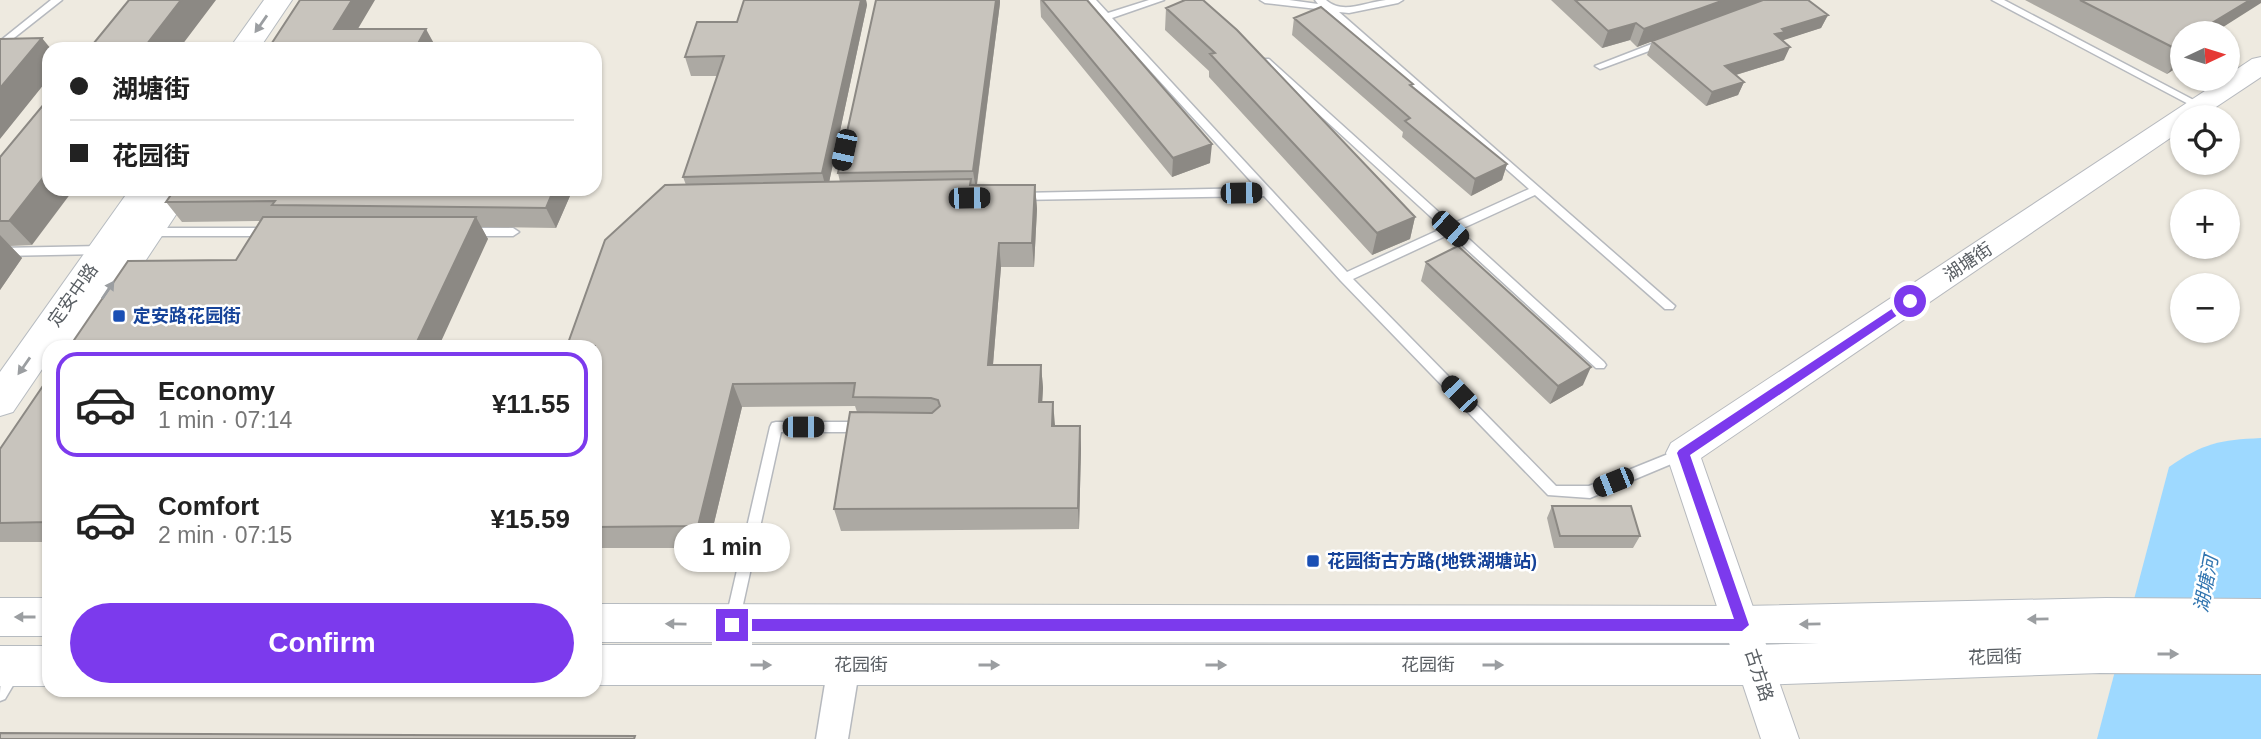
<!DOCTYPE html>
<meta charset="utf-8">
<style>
:root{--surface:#fff;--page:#f2f2f2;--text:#222;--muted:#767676;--line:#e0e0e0;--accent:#7c3aed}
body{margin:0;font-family:Helvetica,"Noto Sans SC",sans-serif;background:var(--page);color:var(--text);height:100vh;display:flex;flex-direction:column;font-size:26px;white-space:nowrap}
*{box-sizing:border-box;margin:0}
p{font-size:23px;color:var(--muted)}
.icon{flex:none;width:38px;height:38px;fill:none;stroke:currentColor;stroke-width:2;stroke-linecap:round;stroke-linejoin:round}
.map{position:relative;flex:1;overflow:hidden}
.side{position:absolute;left:42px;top:340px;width:560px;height:357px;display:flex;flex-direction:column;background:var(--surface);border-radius:21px;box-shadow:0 2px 5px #0004}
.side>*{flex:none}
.banner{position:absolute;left:42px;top:42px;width:560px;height:154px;border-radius:21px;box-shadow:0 2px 5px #0004;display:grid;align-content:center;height:154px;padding:0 28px;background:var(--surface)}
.needle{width:46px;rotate:86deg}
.tools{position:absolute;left:2170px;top:21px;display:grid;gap:14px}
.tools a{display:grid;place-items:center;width:70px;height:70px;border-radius:50%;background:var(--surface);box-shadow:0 2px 5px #0004;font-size:35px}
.end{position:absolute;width:32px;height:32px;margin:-16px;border:9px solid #7c3aed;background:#fff;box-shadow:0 0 0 4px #fff}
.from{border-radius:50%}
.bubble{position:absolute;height:49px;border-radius:24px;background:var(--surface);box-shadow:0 2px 5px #0004;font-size:23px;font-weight:600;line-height:49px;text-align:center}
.car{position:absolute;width:21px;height:42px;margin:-21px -10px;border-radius:9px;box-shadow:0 0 5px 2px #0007;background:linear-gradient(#222 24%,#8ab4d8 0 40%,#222 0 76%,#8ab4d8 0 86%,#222 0)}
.banner b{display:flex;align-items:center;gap:24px;height:66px;font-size:26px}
.banner b+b{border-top:2px solid var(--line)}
.banner i{width:18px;height:18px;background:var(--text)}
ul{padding:12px 0 0;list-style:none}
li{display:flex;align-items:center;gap:21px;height:105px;margin:0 14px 10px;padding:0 14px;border:4px solid transparent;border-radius:21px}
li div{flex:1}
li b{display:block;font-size:26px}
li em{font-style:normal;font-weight:600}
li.selected{border-color:var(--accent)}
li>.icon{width:63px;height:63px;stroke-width:1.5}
.button{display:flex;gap:14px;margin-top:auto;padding:14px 28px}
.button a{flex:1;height:80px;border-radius:42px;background:var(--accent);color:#fff;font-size:28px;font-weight:600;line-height:80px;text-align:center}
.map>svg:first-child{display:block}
.water{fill:#9ed9ff}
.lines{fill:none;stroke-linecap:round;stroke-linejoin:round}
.service-casing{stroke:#b6b9be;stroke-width:3}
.minor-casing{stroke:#b6b9be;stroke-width:3}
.tertiary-casing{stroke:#b6b9be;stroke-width:2}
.secondary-casing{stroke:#b6bbc0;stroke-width:2}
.service{fill:#fff;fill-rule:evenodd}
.minor{fill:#fff;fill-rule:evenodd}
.tertiary{fill:#fff;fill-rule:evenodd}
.secondary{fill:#fff;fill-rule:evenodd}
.wall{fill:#aca9a3}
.shaded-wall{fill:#8c8984}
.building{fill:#c8c4bd;stroke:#8c8984;stroke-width:2}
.oneway{fill:#9b9ea1}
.route{fill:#7c3aed}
.transit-dot{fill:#1a4fb4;stroke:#fff;stroke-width:2.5}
.labels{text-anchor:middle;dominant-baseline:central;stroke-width:5;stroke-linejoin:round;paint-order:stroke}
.street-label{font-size:18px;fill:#595e63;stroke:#fff}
.transit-label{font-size:18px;font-weight:bold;fill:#164399;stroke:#fff;text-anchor:start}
.water-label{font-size:19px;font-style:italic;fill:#3175b0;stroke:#fff}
</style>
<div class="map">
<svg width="2261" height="739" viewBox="0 0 2261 739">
<rect width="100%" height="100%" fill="#eeeae0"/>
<path class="water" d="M2261 438V739H2097L2169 467C2203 443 2220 440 2261 438Z"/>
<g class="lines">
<defs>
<path id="service" d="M51 0H62L0 49V41Z
M1086 0H1096L1108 13 1149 0H1164L1112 18 1347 272 1443 228 1263 63V59H1269L1452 224 1529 189 1326 10 1265 3 1260 0H1289L1318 4 1315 0H1326C1342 15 1366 2 1386 0 1391 0 1397 0 1403 0L1398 3 1349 13 1339 12 1675 306 1673 309H1665L1535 195 1459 230 1604 362 1606 365 1604 368H1596L1450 234 1353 279 1556 486H1589L1683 448 1688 449 1689 453 1688 457 1590 498 1548 495 1341 281 1264 196 1016 200 1015 197 1016 194 1020 193 1257 188Z
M1992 0H2004L2205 106 2200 109 2196 108Z
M1662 40 1667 43 1665 45 1603 68 1600 69 1595 66Z
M148 228H270L276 232 270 236H148L142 232Z
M470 228H513L519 232 513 236H470L464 232Z
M101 246 107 250 101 254 0 256V248Z
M776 422H863L867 423 869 427 867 431 863 432H781L740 618 738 623 733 624 728 623 726 618 770 427 772 423Z
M14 665 19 667 21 672 5 699 0 701C0 687 0 672 14 665Z"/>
<path id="minor" d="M844 651 855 655 860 665 848 739H816L828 665 833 655Z"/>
<path id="tertiary" d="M2261 57V77L2201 117H2182V130L1701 458 1799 739H1761L1666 453 1671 443 2223 79H2228V75L2252 59Z"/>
<path id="secondary" d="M264 0H292L259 49H229Z
M130 189H193L89 346H49V359L13 412 0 416V372Z
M0 598H49V636H0Z
M2106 598 2261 599V674L2100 673 1756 685H595V645H1756L1819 643 595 642V604L1743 606Z
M0 646H49V686H0Z"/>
</defs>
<use href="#service" class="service-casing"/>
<use href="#minor" class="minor-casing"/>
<use href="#tertiary" class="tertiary-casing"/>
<use href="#secondary" class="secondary-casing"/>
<use href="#service" class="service"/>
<use href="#minor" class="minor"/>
<use href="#tertiary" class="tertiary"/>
<use href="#secondary" class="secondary"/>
</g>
<path class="wall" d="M744 0H866L867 5 829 182H840L838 173 1000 3 977 185H1035L1037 209 1034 267H1001L993 365H1041L1043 388 1042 402 1055 426H1080L1081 449 1079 529 841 531 834 509 857 412 855 406 742 407 708 548H595V346L686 185 683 177 718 76H691L685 57 737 22Z
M1040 0H1087L1210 163 1172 177 1041 17Z
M1551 0H1808L1828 15 1821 28 1782 40 1784 60 1736 75 1744 82 1738 95 1706 106 1647 55 1652 41 1637 47 1630 40 1602 48Z
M2025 0H2261L2220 29 2217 33H2182V64L2167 74Z
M1166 8 1415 217 1410 239 1372 255 1209 77V71L1165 30Z
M1294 18 1413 84 1412 87 1507 164 1502 180 1471 196 1402 137 1403 132 1292 35Z
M0 157 32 245 10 246 22 258 0 290Z
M175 189H573L556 228 481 227 488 239 260 221 182 222 166 202Z
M1426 262 1583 385 1550 404 1421 281Z
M49 377V542H0V449Z
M1552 506 1640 536 1633 548H1554L1547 518Z"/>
<path class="shaded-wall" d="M181 0H216L179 49H143Z
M352 0H375L346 49 334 29Z
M861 0H866L867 5 827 192 822 173Z
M996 0H1000V3L976 190 973 171Z
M1724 0H1764L1637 47 1644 29Z
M2250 0H2261V3L2220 29 2217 33H2204L2212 23Z
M1828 15 1821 28 1781 41 1775 34 1782 29Z
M1636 23 1630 40 1602 48 1608 31Z
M426 29 437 49H415Z
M42 38 51 49H49V78L0 139V88Z
M1790 47 1784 60 1719 80 1725 66Z
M2182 55V64L2167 74Z
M1744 82 1738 95 1706 106 1712 92Z
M1212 144 1210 163 1172 177 1173 158Z
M1507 164 1502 180 1471 196 1475 179Z
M49 170V189H74L32 245 9 221Z
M1035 185 1037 209 1034 267 1032 243Z
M554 189H573L556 228 546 208Z
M476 217 488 239 439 346H415Z
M1415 217 1410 239 1372 255 1377 233Z
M0 235 22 258 0 290Z
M999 243 1001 267 991 388 988 365Z
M1041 365 1043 388 1041 424 1039 402Z
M1591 367 1583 385 1550 404 1558 386Z
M733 384 742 407 708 548 698 526Z
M1053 402 1055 425 1054 449 1052 426Z
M1080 426 1081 449 1079 529 1078 508Z"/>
<path class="building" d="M129 0H181L143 49H89Z
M300 0H352L334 29H426L415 49H268Z
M744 0H861L822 173 683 177 724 56 685 57 697 22H737Z
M876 0H996L973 171 838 173Z
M1042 0H1087L1212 144 1173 158Z
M1185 0H1203L1237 30 1415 217 1377 233 1210 54 1215 53 1166 8Z
M1575 0H1724L1644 29 1636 23 1608 31Z
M1763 0H1808L1828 15 1782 29 1785 32 1775 34 1790 47 1725 66 1744 82 1712 92 1652 41Z
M2080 0H2250L2212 23 2221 28 2213 33H2182V52Z
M1321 7 1413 84 1410 85 1507 164 1475 179 1405 121 1410 118 1294 18Z
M42 38 0 88V39Z
M49 98V170L9 221H0V157Z
M971 179 970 185H1035L1032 243H999L988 365H1041L1039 402H1053L1052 426H1080L1078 508 834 509 850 412 932 413 940 406 938 400 931 398 853 397 855 383 733 384 698 526 595 527V346H567L605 240 665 185Z
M175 189H554L546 208 272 205 275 201 166 202Z
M263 217H476L415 346H70L128 261 236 260Z
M1458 246 1591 367 1558 386 1426 262Z
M49 377V522L0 523V449Z
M1552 506H1631L1640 536H1560Z
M0 733 635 736 634 739H0Z"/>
<defs><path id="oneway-solid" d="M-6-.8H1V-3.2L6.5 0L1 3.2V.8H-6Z" transform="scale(1.75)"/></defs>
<g class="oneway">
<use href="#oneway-solid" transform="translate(261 24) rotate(125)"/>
<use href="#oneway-solid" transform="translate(108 290) rotate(-56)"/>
<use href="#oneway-solid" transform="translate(24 366) rotate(125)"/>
<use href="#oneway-solid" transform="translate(25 617) rotate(-180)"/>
<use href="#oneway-solid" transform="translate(2038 619) rotate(179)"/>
<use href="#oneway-solid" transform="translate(676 624) rotate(-179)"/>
<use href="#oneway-solid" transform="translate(1810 624) rotate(179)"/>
<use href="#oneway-solid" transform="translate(2168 654)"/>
<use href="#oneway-solid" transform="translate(761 665)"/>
<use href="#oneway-solid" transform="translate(989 665)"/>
<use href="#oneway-solid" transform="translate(1216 665)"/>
<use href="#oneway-solid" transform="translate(1493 665)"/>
</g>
<path class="route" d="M1910 297 1915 301 1914 304 1690 455 1749 625 1742 631H732L725 625 732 619H1734L1677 453 1679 450Z"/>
<g class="transit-dot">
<rect x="112" y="309" width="14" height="14" rx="3.5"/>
<rect x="1306" y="554" width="14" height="14" rx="3.5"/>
</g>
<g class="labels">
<g class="street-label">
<text transform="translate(1968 262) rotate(-34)">湖塘街</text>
<text transform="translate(73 295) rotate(-55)">定安中路</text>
<text transform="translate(1995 657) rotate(-2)">花园街</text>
<text x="861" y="665">花园街</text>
<text x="1428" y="665">花园街</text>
<text transform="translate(1759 675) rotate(72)">古方路</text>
</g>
<g class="transit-label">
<text x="133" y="316">定安路花园街</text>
<text x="1327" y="561">花园街古方路(地铁湖塘站)</text>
</g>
<g class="water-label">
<text transform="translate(2206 584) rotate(-79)">湖塘河</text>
</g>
</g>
</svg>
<div class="tools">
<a><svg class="needle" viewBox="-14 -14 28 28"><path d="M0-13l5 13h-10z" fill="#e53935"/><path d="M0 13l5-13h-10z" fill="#767676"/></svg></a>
<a><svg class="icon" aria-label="locate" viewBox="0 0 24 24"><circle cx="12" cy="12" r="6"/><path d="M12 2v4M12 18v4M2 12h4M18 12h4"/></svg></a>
<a>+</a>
<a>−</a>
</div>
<i class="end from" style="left:1910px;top:301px"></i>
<i class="end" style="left:732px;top:625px"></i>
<div class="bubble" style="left:674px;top:523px;width:116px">1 min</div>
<i class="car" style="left:844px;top:150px;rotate:192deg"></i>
<i class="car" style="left:1241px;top:193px;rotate:89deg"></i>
<i class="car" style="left:969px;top:198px;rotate:89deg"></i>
<i class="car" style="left:1450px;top:229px;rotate:132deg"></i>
<i class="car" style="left:1459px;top:394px;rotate:316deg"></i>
<i class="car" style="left:803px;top:427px;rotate:90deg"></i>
<i class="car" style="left:1613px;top:482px;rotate:248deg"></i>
<div class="banner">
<b><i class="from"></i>湖塘街</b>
<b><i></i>花园街</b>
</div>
<section class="side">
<ul>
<li class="selected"><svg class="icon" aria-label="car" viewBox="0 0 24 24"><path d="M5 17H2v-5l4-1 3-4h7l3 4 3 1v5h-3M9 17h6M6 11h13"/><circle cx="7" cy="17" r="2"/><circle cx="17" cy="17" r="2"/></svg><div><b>Economy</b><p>1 min · 07:14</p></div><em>¥11.55</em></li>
<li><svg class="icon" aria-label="car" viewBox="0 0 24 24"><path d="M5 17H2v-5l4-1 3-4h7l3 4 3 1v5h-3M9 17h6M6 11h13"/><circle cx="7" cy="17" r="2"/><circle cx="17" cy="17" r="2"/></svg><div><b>Comfort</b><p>2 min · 07:15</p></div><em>¥15.59</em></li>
</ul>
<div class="button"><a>Confirm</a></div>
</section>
</div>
